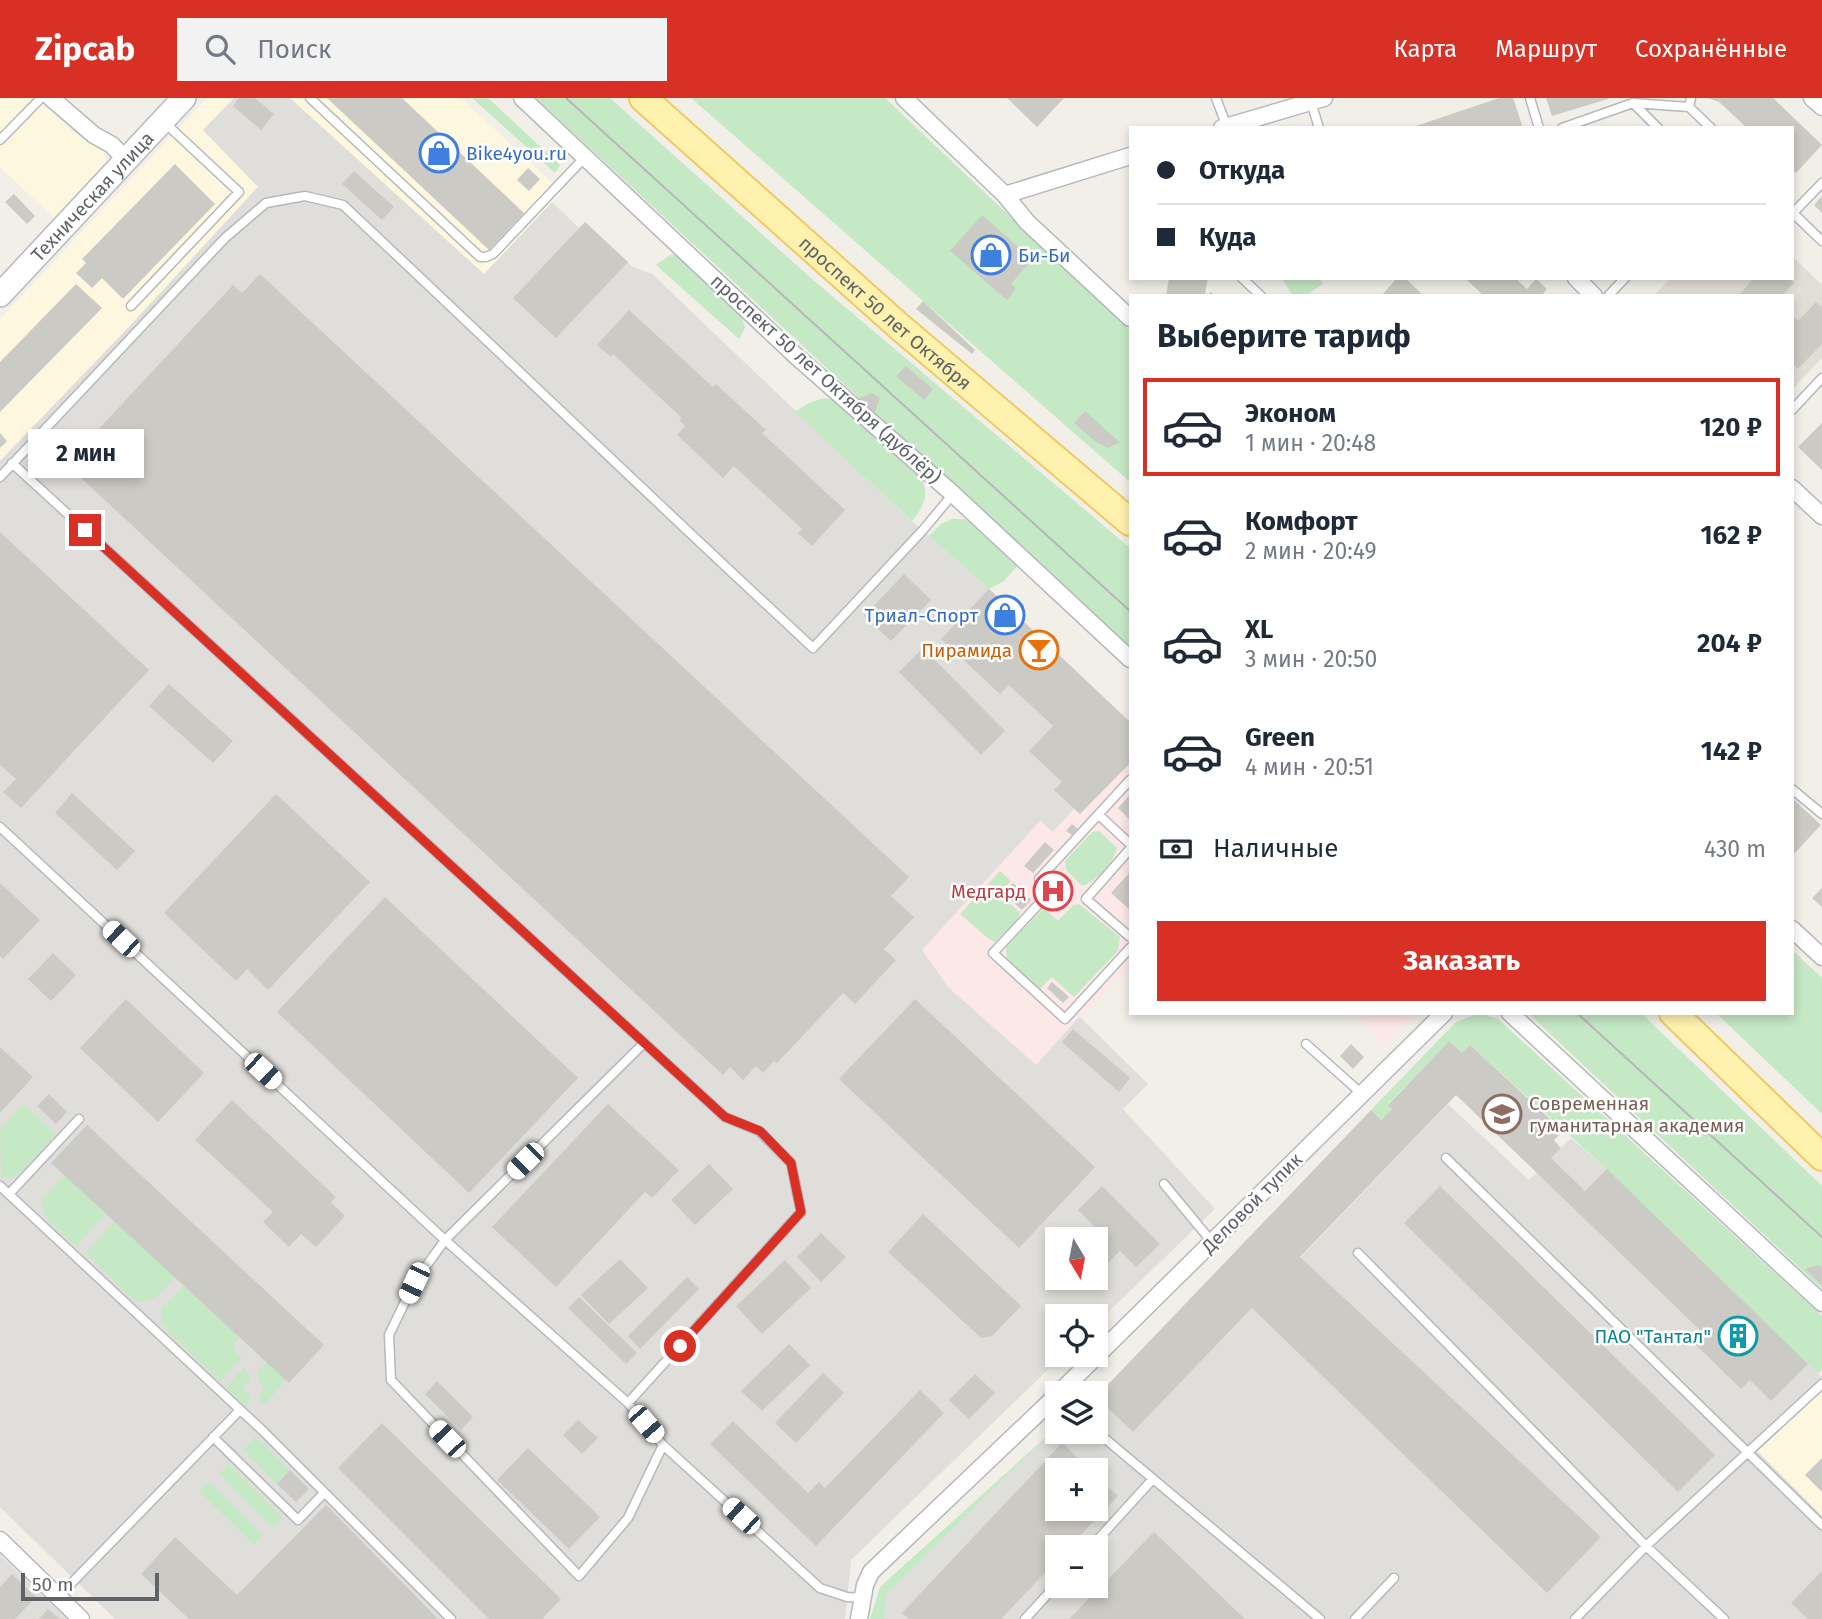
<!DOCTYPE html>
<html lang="ru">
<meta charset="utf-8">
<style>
:root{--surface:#fff;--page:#f2f2f3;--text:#1f2937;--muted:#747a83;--line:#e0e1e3;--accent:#d93025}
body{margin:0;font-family:"Fira Sans",sans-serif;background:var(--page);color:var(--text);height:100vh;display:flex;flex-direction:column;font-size:26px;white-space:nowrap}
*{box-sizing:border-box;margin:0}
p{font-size:23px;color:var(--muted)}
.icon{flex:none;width:38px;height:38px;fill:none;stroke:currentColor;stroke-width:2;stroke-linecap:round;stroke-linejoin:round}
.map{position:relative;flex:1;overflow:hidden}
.details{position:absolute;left:1129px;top:196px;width:665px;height:721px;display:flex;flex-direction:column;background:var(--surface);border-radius:0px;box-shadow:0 4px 10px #0003}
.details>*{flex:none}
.banner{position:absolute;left:1129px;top:28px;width:665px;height:154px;border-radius:0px;box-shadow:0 4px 10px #0003;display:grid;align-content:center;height:154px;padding:0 28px;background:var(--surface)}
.needle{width:46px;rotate:170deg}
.tools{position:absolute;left:1045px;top:1129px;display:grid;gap:14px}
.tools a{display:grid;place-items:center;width:63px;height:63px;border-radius:0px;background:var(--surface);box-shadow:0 4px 10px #0003;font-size:35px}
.scale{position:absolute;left:21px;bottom:18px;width:138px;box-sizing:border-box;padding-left:7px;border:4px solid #5f6368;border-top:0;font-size:19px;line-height:24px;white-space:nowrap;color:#5f6368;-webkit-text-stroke:5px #fff;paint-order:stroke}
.end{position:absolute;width:32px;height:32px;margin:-16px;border:9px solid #d93025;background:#fff;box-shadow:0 0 0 4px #fff}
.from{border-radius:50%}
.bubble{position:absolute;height:49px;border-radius:0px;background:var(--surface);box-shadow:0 4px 10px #0003;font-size:23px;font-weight:700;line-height:49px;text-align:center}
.car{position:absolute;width:21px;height:42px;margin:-21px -10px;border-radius:9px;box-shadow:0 0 5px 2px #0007;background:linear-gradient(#fff 24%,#345 0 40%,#fff 0 76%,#345 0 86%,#fff 0)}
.banner b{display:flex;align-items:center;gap:24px;height:66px;font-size:26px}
.banner b+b{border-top:2px solid var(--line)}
.banner i{width:18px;height:18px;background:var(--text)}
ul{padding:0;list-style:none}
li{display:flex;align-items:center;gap:21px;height:98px;margin:0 14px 10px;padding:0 14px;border:4px solid transparent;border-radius:0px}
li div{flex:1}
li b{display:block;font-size:26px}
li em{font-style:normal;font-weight:700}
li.selected{border-color:var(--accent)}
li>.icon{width:63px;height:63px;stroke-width:1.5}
h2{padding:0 28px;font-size:32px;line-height:84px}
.pay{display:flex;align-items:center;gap:18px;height:77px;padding:0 28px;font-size:26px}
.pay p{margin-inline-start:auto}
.action{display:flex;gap:14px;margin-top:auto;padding:14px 28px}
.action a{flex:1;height:80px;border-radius:0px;background:var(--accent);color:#fff;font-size:28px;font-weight:700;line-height:80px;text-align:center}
header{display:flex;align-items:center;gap:42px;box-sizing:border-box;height:98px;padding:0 35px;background:var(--accent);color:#fff}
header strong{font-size:33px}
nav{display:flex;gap:38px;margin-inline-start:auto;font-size:24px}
.search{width:490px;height:63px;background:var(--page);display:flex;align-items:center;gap:18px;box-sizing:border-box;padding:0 24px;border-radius:0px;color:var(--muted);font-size:26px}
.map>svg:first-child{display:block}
.commercial{fill:#fef7e0}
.industrial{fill:#e0deda;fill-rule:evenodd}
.education{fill:#e1ded6}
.medical{fill:#fce8e6}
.green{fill:#c5e8c5}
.building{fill:#cccac5}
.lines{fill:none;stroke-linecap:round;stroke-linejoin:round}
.lane-casing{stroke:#b5b8bc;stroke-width:11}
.street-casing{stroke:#b5b8bc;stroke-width:19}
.secondary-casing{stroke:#b6babf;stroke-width:26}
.primary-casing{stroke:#f2c960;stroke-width:30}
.lane{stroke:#fff;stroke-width:8}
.street{stroke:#fff;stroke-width:16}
.secondary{stroke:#fff;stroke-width:23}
.primary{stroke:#fff2af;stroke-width:26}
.tram{stroke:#b6b7b8;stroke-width:2}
.route{stroke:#d93025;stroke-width:9}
.labels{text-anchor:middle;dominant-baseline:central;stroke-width:5;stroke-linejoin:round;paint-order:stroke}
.shop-label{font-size:19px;fill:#366cbe;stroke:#fff;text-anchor:start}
.street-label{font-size:19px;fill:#5f6368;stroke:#fff}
.food-label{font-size:19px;fill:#c56008;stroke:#fff;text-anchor:end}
.health-label{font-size:19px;fill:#be3a42;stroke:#fff;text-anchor:end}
.education-label{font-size:19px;fill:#785e54;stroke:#fff;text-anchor:start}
.culture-label{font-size:19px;fill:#0d838f;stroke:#fff;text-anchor:end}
</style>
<header>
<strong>Zipcab</strong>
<div class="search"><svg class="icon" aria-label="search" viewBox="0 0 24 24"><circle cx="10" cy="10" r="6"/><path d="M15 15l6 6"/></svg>Поиск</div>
<nav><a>Карта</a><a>Маршрут</a><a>Сохранённые</a></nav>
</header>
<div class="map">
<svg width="1822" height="1521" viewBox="0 0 1822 1521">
<rect width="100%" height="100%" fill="#f1efe8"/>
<path class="commercial" d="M0 0H37L81 40 104 54 106 64 54 120 0 69Z
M207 0H234L203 32 258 88 127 231 0 363V221Z
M290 0H461L562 94 484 177Z
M1822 1293V1418L1757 1353Z"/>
<path class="industrial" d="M234 0H290L484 176 552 104 579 130 585 124 633 169 652 176 905 417 989 491 1130 624V665L1080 716 1074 711 1053 734 1040 723 1037 966 1079 919 1081 920 1148 986 1123 1011 1215 1111 1096 1226V1218H1057V1256L1063 1257 851 1462 845 1521H115L0 1409V363L127 231 258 89 203 32ZM1057 1141H1096V1180H1057Z
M1448 1006 1529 1082 1571 1040 1607 1071 1822 1279V1293L1757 1353 1822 1418V1521H884L886 1497 1057 1329V1334H1096V1299L1133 1334ZM1057 1372H1096V1410H1057ZM1057 1449H1096V1488H1057Z
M0 1457 67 1521H0Z"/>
<path class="education" d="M1792 158 1822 187V260L1792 292V198H1653L1671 180H1792Z"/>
<path class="medical" d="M1130 665V868L1081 920 1078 919 1036 967 948 889 922 852 1040 723 1053 734 1074 711 1080 716Z
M1353 915H1416L1386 947Z"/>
<path class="green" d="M472 0H488L560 67 555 75Z
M536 0H610L812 181 1130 450V552Z
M691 0H885L1130 232V384Z
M670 157H679L741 216 745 230 739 241 656 167Z
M1285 180H1319L1323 186 1305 198H1293L1283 182Z
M824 300 837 302 922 380C929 399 924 408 912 423L795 314 809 305Z
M952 421H964L970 423 1017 468 1004 483 989 491 929 438 941 426Z
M1099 733 1117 750C1114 764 1097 783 1082 788L1066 772 1065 763 1092 734Z
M1000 773 1011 783 1000 796 1020 815 1018 821 995 844 989 841 960 816Z
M1079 806 1120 839 1118 853 1074 899 1052 879 1040 891 1007 861 1006 849 1044 810 1058 823 1073 807Z
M1792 852 1822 880V1016L1716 915H1792Z
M1480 915 1498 921 1822 1218V1272L1818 1275 1808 1266 1607 1071 1470 947 1462 955 1449 943 1388 1006 1392 1011 1381 1022 1371 1012 1456 924Z
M1528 915H1641L1822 1088V1191Z
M23 1006 56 1036 20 1075 13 1079H1L0 1031Z
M65 1077 106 1116 76 1148C64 1137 33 1116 45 1098 50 1091 59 1084 65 1077Z
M115 1123 175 1179C162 1192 154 1208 134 1202L85 1155Z
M184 1188 240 1239 234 1245 235 1253 242 1260 220 1283 168 1234 161 1223 162 1210Z
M267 1264 286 1282 264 1307 260 1304 259 1296 265 1290 259 1283 257 1274Z
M244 1269 250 1278 249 1283 243 1291 250 1299 246 1309 226 1289Z
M1057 1329 886 1497 884 1521H870L880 1489Z
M256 1338 290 1372 277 1386 243 1352Z
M229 1366 283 1420 273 1430 219 1376Z
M209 1383 263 1437 254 1447 199 1393Z"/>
<path class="building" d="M239 0H255L274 16 261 32 233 8Z
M327 0H402L524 115 489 152Z
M1007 0H1064L1037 29Z
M1499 0H1513L1523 30H1410Z
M1546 0H1608V1L1552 18Z
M1707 0H1773L1822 47 1796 75 1792 71V30H1747L1719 4Z
M175 66 215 106 123 201 102 180 92 190 76 175 86 165 82 161Z
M528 70 540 81 529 93 517 82Z
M354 73 394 109 382 122 342 86Z
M14 96 35 118 27 126 5 104Z
M1822 98V115L1814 107Z
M982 117 1032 161 1011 186 1016 190 1007 202 950 153Z
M585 124 628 164 556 240 513 200Z
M260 176 909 779 891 798 914 819 884 851 896 862 855 906 843 895 777 965 774 963 763 975 756 968 743 982 730 969 723 977 66 366 233 187 242 195Z
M1169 180H1208L1205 195 1208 197 1211 194 1215 198H1166Z
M1397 180H1405L1424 198H1381Z
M1465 180H1515L1527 191 1536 181 1547 191 1541 198H1484Z
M1754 180H1789L1794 185 1782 198H1738Z
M76 186 102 210 0 314V264Z
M923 203 975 252 972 256 916 211Z
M1816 204 1822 209V246L1798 271 1792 265V217L1798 223Z
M629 212 713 289 716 286 766 332 762 335 845 412 812 448 798 435 802 431 734 368 723 380 677 337 685 328 679 322 682 320 613 256 611 259 597 247Z
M906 268 933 291 924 302 896 278Z
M872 295 880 300 873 319 852 303Z
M1085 313 1106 332 1120 344 1108 350 1096 344 1074 325Z
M1822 325V372L1798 349Z
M0 335 7 343 0 350Z
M0 434 149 572 21 710 3 694 16 681 0 667Z
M904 476 931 502 891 543 864 518Z
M989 491 1130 624V665L1080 716 1054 692 1062 684 1029 653 1053 628 1009 587 1000 596 941 541Z
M923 550 1005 633 981 657 899 574Z
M169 586 233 643 213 665 149 608Z
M72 695 135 753 117 772 55 715Z
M276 696 370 784 268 892 247 871 236 883 164 815Z
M1130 697V722L1118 710Z
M1792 700 1821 727 1792 758Z
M1072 726 1078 731 1072 737 1066 733Z
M1045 744 1054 752 1033 775 1024 768Z
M1130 774V812L1111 795Z
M0 785 40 822 3 861 0 858Z
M1013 785 1031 802 1022 812 1003 795Z
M1822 790V809L1812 800Z
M385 799 578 980 469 1095 277 914Z
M53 855 76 877 51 903 28 881Z
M1052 884 1069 899 1063 905 1047 890Z
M126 901 204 975 158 1024 80 950Z
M915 901 1095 1069 1019 1150 839 981Z
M1073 931 1130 980 1119 994 1062 944Z
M1449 943 1462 955 1470 947 1563 1033 1554 1042 1561 1050 1551 1060 1585 1093 1607 1071 1808 1266 1771 1303 1750 1282 1741 1291 1692 1243 1702 1234 1456 997 1300 1159 1601 1439 1547 1495 1252 1210 1133 1334 1096 1299 1371 1012 1381 1022 1392 1011 1388 1007Z
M1351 946 1364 959 1353 971 1340 958Z
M0 949 33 979 0 1015Z
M49 996 67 1014 56 1026 37 1008Z
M232 1002 336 1099 331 1104 345 1118 316 1149 301 1136 289 1149 263 1124 273 1114 195 1042Z
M608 1006 679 1072 652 1100 645 1094 556 1189 492 1129Z
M87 1027 324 1247 289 1285 51 1065Z
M709 1066 733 1091 695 1127 671 1102Z
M1102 1088 1160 1146 1136 1169 1120 1153 1096 1177V1141H1085L1096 1130 1078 1112Z
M1440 1088 1715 1357 1678 1394 1404 1125Z
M923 1116 1021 1208 992 1238 981 1240 888 1154Z
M821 1135 846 1159 821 1184 797 1159Z
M620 1161 648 1190 609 1226 581 1197Z
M785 1162 811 1190 762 1236 736 1208Z
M1819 1167 1822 1169V1187L1805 1171Z
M687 1179 699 1191 640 1251 628 1238Z
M579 1199 637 1255 626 1266 568 1210Z
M789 1246 810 1267 762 1313 741 1293Z
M823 1275 844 1295 796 1345 775 1325Z
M975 1276 995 1295 969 1321 949 1302Z
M437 1283 473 1319 461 1332 425 1296Z
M920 1292 944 1315 816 1448 710 1346 733 1323 808 1395 819 1384 825 1390Z
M578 1322 598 1340 582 1356 563 1337Z
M382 1325 561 1501 542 1521H489L338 1370Z
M1062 1345 1090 1372H1057V1410H1096V1377L1118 1398 1069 1449H1057V1462L1001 1521H909L902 1515Z
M528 1350 600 1419 569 1451 497 1382Z
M1822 1360V1394L1805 1377Z
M290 1372 309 1391 296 1404 277 1386Z
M326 1407 438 1521H189L141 1476 175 1439 237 1497Z
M1154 1434 1245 1521H1069Z
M1822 1473V1521H1808L1791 1505Z
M12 1476 36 1499 15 1521H0V1489Z
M48 1511 60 1521H39Z"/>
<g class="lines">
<defs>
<path id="lane" d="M310 0 480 159H486L493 156 585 59
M1216 0 1227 29
M1530 0 1539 30
M1311 4 1319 30
M1633 5 1658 30
M1689 9 1711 30
M1562 30 1633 5 1689 9 1691 0
M0 42 41 0
M1822 85 1793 115 1822 143
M1242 180 1261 198
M1608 198 1625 180
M131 208 239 94 164 24
M1792 312 1822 280
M12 365 725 1019 759 1033 791 1065 801 1114 628 1305
M0 379 225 140 266 105 305 98 343 107C500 254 655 404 813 550L923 432 953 396
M1130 682 1039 781 1052 792 993 855 1065 921 1130 850
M1792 691 1822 716
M1099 717 1130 746
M0 729 445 1142 644 945
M1130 751 1086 801 1130 839
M1306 946 1362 996
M1446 1060 1822 1427
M1164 1086 1212 1144
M0 1088 262 1332 451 1521
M9 1096 79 1021
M445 1142 628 1305 663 1347 628 1420 579 1478 391 1282 389 1237 414 1185Z
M1358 1155 1646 1448 1724 1521
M1096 1333 1320 1521
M213 1339 298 1422 324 1395
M663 1347 820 1490 847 1499 863 1500
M1091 1449 1152 1382
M58 1499 240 1312
M1025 1521 1057 1486
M1355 1521 1394 1480
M1575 1521 1646 1448 1822 1286"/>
<path id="street" d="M51 0 94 37 112 47 126 62
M522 0 796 258 953 396 1130 561
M904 0 1005 97 1027 124 1130 220
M1812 0 1822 9
M1222 30 1324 0
M1005 97 1130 58
M1576 180 1594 198
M1792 390 1822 418
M1792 831 1822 859
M1510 915 1822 1205
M1059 1295 1444 915
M0 1442 81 1521
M859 1521 865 1487 871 1474 1057 1297"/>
<g id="secondary">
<path id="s1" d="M0 197 184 0"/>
</g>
<g id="primary">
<path id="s2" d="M643 0 901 230 1130 424"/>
<path d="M1673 915 1822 1059"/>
</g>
</defs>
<use href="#lane" class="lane-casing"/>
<use href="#street" class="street-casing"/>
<use href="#secondary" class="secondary-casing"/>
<use href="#primary" class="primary-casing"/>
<use href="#lane" class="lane"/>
<use href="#street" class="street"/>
<use href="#secondary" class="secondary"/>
<use href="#primary" class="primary"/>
<path class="tram" d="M566 0 1130 513
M1577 915 1822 1139"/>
</g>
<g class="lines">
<path class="route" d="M85 432 725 1019 760 1033 791 1065 801 1114 680 1248"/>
</g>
<defs>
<symbol id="shop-ring" viewBox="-11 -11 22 22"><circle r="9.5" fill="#fff" stroke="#3f7fe0" stroke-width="1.5"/><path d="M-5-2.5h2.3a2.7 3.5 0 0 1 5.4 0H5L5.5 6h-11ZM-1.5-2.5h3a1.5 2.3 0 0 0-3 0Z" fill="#3f7fe0"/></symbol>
<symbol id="bar-ring" viewBox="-11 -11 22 22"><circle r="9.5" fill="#fff" stroke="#e8710a" stroke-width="1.5"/><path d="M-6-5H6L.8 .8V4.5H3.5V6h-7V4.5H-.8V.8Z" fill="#e8710a"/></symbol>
<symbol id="hospital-ring" viewBox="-11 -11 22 22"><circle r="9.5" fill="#fff" stroke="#e0444e" stroke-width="1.5"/><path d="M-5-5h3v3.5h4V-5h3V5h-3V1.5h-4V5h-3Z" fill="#e0444e"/></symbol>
<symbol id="university-ring" viewBox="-11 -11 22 22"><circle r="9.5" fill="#fff" stroke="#8d6e63" stroke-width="1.5"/><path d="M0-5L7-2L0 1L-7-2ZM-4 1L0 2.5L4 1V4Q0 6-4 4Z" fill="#8d6e63"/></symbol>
<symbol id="building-ring" viewBox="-11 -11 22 22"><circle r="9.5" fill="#fff" stroke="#0f9aa8" stroke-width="1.5"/><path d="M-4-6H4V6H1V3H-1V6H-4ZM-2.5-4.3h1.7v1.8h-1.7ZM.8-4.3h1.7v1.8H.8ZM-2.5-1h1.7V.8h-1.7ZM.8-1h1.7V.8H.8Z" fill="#0f9aa8"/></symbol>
</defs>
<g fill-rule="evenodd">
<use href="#shop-ring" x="417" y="33" width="44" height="44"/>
<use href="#shop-ring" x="969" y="135" width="44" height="44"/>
<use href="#shop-ring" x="983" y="495" width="44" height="44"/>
<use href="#bar-ring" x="1017" y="530" width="44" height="44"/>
<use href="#hospital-ring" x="1031" y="771" width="44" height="44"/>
<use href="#university-ring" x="1480" y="994" width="44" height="44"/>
<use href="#building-ring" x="1716" y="1216" width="44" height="44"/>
</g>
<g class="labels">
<g class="shop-label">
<text x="466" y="55">Bike4you.ru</text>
<text x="1018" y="157">Би-Би</text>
<text x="978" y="517" text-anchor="end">Триал-Спорт</text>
</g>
<g class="street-label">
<text stroke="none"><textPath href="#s1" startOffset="135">Техническая улица</textPath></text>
<text stroke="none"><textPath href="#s2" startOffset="324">проспект 50 лет Октября</textPath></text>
<text transform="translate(826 281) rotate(42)">проспект 50 лет Октября (дублёр)</text>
<text transform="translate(1252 1105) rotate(-45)">Деловой тупик</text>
</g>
<g class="food-label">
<text x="1012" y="552">Пирамида</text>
</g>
<g class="health-label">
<text x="1026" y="793">Медгард</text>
</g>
<g class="education-label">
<text x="1529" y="1005">Современная<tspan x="1529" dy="22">гуманитарная академия</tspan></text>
</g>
<g class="culture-label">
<text x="1711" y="1238">ПАО "Тантал"</text>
</g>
</g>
</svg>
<div class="tools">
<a><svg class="needle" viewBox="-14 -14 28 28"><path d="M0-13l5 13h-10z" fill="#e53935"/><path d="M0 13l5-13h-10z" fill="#747a83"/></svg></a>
<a><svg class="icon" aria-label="locate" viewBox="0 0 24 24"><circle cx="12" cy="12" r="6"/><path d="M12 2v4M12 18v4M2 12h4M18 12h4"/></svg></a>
<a><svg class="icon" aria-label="layers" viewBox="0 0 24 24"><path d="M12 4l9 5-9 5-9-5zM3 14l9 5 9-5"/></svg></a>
<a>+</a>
<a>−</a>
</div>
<div class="scale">50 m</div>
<i class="end from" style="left:680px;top:1248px"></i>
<i class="end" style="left:85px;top:432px"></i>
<div class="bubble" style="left:28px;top:331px;width:116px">2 мин</div>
<i class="car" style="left:121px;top:841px;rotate:313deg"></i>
<i class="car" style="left:263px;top:973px;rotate:133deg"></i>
<i class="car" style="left:525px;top:1063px;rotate:225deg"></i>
<i class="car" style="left:414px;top:1185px;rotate:205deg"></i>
<i class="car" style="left:646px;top:1326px;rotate:139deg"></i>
<i class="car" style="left:447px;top:1341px;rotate:316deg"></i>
<i class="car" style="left:741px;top:1418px;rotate:312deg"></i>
<div class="banner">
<b><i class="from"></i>Откуда</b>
<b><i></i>Куда</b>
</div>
<section class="details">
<h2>Выберите тариф</h2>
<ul>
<li class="selected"><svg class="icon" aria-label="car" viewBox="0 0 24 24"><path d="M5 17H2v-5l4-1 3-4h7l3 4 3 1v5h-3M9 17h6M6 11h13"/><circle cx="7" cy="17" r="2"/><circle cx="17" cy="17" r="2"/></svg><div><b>Эконом</b><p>1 мин · 20:48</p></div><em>120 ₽</em></li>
<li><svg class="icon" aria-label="car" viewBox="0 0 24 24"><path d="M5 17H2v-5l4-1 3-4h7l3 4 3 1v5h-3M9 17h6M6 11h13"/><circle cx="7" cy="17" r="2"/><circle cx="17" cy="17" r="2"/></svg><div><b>Комфорт</b><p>2 мин · 20:49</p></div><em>162 ₽</em></li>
<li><svg class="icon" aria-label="car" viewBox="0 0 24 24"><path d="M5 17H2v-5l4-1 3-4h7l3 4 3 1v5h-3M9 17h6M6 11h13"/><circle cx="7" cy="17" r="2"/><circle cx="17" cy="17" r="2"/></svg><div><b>XL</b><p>3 мин · 20:50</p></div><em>204 ₽</em></li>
<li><svg class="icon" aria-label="car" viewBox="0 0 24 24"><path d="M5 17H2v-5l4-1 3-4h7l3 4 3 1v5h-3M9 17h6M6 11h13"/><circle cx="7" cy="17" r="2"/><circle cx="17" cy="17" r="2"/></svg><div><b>Green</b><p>4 мин · 20:51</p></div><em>142 ₽</em></li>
</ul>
<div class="pay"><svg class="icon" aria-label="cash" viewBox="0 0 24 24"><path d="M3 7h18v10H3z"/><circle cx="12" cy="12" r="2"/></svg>Наличные<p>430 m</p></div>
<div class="action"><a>Заказать</a></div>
</section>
</div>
